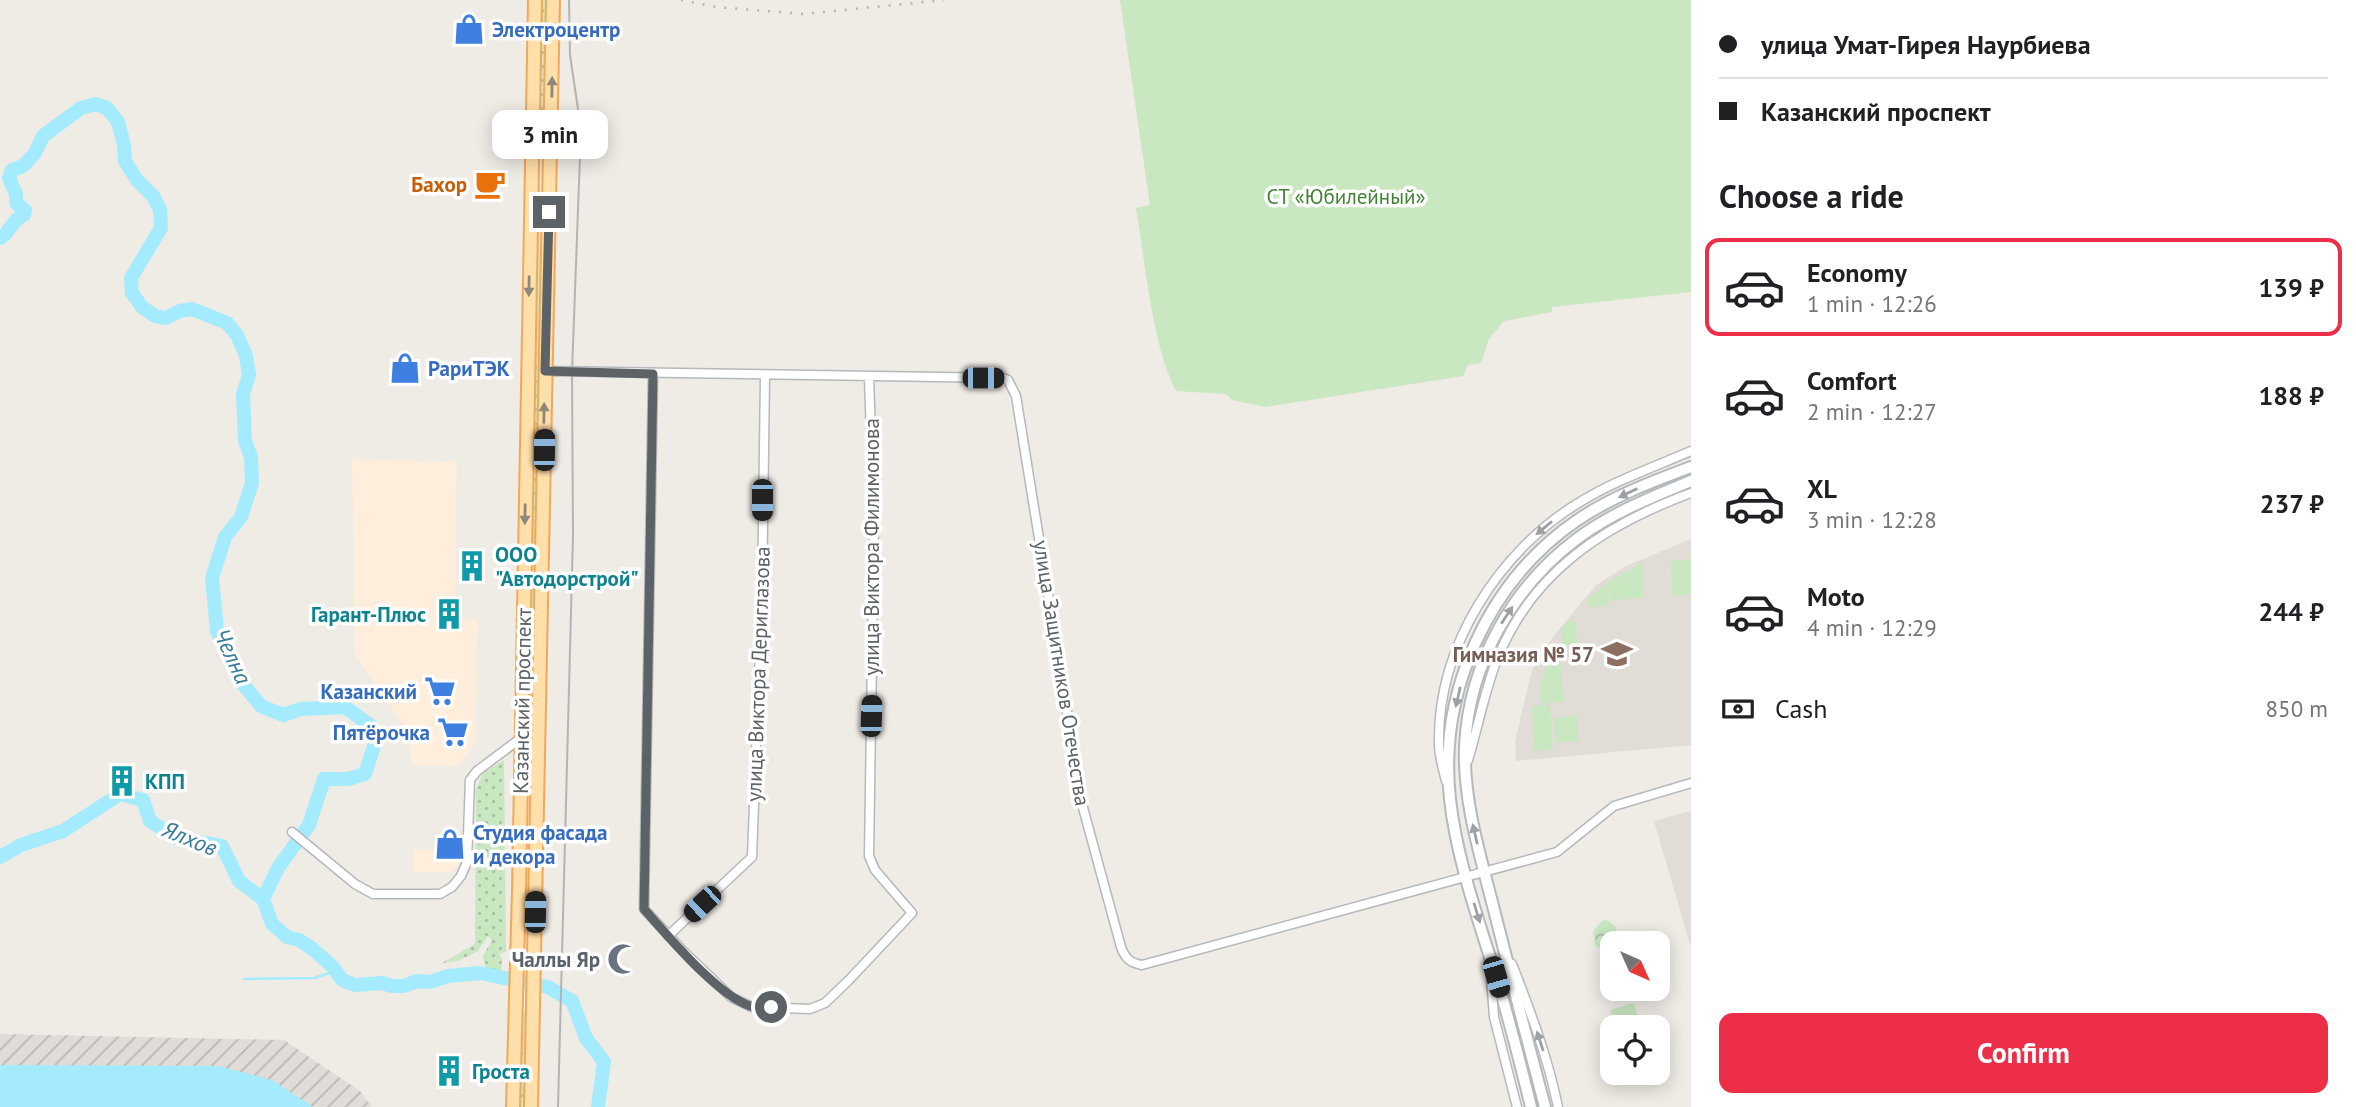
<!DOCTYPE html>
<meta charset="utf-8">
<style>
:root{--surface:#fff;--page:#f2f2f2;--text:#202124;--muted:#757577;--line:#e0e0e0;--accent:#ec2e48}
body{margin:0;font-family:"PT Sans",sans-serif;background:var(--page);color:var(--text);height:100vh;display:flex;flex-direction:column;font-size:26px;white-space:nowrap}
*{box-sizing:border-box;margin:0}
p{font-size:23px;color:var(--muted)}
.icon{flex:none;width:38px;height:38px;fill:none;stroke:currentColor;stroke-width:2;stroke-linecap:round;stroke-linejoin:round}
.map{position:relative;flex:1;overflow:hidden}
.sheet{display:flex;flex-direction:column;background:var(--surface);width:665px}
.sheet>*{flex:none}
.banner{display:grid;align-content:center;height:154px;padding:0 28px;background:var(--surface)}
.needle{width:46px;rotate:135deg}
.fabs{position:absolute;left:1600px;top:931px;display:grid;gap:14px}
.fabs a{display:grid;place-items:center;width:70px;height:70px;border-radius:14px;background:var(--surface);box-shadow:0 4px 18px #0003;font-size:35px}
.end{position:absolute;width:32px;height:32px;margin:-16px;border:9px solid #5c6265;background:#fff;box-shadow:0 0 0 4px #fff}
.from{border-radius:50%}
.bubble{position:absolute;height:49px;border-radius:14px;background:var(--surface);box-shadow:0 4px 18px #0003;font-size:23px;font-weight:600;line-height:49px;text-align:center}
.car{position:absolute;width:21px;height:42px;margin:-21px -10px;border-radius:9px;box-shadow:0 0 5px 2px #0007;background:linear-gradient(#222 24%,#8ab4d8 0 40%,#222 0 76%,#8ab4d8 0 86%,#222 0)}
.banner b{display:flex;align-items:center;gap:24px;height:66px;font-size:26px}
.banner b+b{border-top:2px solid var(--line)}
.banner i{width:18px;height:18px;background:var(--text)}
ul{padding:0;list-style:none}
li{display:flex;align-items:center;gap:21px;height:98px;margin:0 14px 10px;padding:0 14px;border:4px solid transparent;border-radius:14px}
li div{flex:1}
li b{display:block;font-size:26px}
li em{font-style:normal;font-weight:600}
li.current{border-color:var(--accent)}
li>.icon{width:63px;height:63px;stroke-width:1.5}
h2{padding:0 28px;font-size:32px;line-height:84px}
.pay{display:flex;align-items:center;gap:18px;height:77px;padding:0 28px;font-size:26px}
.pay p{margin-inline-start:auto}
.primary-button{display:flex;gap:14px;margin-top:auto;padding:14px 28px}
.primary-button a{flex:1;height:80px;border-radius:14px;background:var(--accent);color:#fff;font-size:28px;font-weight:600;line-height:80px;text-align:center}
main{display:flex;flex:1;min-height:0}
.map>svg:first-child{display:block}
.commercial{fill:#feeedb}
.industrial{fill:url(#industrial-furrows)}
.education{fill:#e1dcd6}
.grass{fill:url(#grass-dots)}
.park{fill:url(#park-crowns)}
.garden{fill:#c9e7c1}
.water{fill:#a5ebff}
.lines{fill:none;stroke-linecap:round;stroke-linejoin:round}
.stream{stroke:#a5ebff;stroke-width:2.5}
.river{stroke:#a5ebff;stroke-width:14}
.minor-casing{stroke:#b5b9bc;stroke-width:11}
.secondary-casing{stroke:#b3b9bc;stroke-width:14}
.primary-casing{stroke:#f3a759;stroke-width:16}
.minor{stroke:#fff;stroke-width:8}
.secondary{stroke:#fff;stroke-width:10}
.primary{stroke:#ffdfaa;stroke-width:12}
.tram{stroke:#b3b4b5;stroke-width:2}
.rail{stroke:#b3b4b5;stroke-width:2.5;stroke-dasharray:2 9;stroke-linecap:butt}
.oneway{fill:#8d887a}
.oneway2{fill:#9da1a3}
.route{stroke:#5c6265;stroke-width:9}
.labels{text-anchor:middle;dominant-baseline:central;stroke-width:7;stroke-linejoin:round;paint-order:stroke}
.shop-label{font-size:21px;font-weight:bold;fill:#366cbe;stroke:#fff;text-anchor:start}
.food-label{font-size:21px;font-weight:bold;fill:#c56008;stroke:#fff;text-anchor:end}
.park-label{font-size:21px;fill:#418534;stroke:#fff}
.street-label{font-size:21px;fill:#5c6265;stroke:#fff}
.culture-label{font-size:21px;font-weight:bold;fill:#0d838f;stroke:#fff;text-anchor:start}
.education-label{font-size:21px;font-weight:bold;fill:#785e54;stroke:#fff;text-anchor:end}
.worship-label{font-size:21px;font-weight:bold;fill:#5b616d;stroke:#fff;text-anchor:end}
.water-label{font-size:23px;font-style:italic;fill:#387c98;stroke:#fff}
</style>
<main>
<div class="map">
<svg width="1691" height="1107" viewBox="0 0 1691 1107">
<defs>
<pattern id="industrial-furrows" width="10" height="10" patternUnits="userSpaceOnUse" patternTransform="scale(1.75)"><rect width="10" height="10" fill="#e0ddd9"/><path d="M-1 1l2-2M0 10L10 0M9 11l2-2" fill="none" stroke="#b9b7b4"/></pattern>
<pattern id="grass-dots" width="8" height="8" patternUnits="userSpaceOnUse" patternTransform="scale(1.75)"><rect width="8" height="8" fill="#c9e7c1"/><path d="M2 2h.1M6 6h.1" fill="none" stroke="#a6bfa0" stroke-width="1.8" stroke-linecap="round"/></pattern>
<pattern id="park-crowns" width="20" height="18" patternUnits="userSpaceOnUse" patternTransform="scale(1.75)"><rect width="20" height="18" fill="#c9e7c1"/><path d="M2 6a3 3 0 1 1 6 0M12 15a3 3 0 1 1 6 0" fill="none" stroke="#a6bfa0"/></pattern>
</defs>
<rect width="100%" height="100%" fill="#efebe5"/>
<path class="commercial" d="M352 459 457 462 455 620 477 619 476 743 459 765H412L408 732 355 655Z
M413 849 458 850 459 862 452 872H414Z"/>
<path class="industrial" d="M0 1034 284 1040 360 1091 372 1107H0Z"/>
<path class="education" d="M1691 539V745L1516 761 1515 741 1532 670 1552 638 1595 586 1624 567Z
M1691 811V948L1654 821Z"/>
<path class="grass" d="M541 0H546L543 128H538Z
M538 152 541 203 529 904H528Z
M504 760 506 952 499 954 502 959 501 974 486 971 483 956 492 940 488 936 478 951 458 961 442 963 475 944 476 789 483 773Z
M522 1012H526L524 1107H520Z"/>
<path class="park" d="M1607 920 1615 926 1620 938 1617 941 1598 948 1595 944 1593 931 1602 921Z"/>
<path class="garden" d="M1120 0H1691V292L1552 307V312L1504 321 1489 339 1481 363 1468 365 1463 376 1266 407 1232 400 1226 394 1176 391C1152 345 1145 261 1136 208L1150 205Z
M1691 559V594L1673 596 1671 561Z
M1644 562V597L1611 601 1609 586 1608 606 1589 607 1588 599 1608 582Z
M1576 621 1577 645 1562 646 1561 629 1567 622Z
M1560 659 1564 701 1541 704 1540 685 1549 661Z
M1550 705 1553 749 1534 751 1532 706Z
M1577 715 1579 741 1555 743 1554 718Z
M1634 1003 1638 1017 1626 1026 1613 1017 1610 1010Z"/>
<path class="water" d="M0 1065 218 1066 272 1080 313 1107H0Z"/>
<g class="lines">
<path class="stream" d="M244 979 314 978 336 971"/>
<path class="river" d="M0 238C9 235 11 220 24 215L25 210 16 203V194L9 178 12 170 23 166 35 153 43 136 81 108 95 104 107 108 118 122 124 145 125 161 137 180 153 196 160 210 161 228 131 278 132 293 142 307 155 316 166 318 180 311 192 309 227 323 237 335 246 356 249 375 243 394 245 441 251 457 252 483 241 517 225 537 212 578 217 631 239 679 261 706 283 715 301 709 345 707 371 726 375 743 365 774 348 779H324L309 825 278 868 263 899 272 924 287 937 299 940 310 947 333 967 342 980 355 985 382 983 392 986H404L417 981 430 982 448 976 480 973 548 987 572 1001 586 1038 604 1062 598 1107
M0 857 21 845 63 831 120 794 143 800 150 821 176 838 222 846 239 881 263 899"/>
<defs>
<path id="minor" d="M545 371 1003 378 1008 380 1016 396 1082 804 1121 947C1125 958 1130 963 1142 965L1557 852 1614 806 1691 783
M653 374 644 909 683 951 731 997 752 1007 810 1009 825 1003 849 980 912 913 875 870 869 856 874 524 869 377
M1468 760C1478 727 1484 694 1496 662 1531 572 1604 525 1691 493
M1446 781C1443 769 1439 756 1439 744 1437 648 1498 551 1580 502 1614 481 1654 467 1691 451
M292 832 355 884 373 894H440L452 887 461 876 467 862 470 780 477 771 521 738
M668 936 752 857 762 597 765 376
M1512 964C1530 1010 1548 1058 1558 1107
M1490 965 1494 1017 1517 1107"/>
<path id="secondary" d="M1531 1107C1520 1062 1509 1018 1495 973 1478 919 1456 856 1450 799 1438 692 1488 582 1576 521 1611 497 1651 482 1691 467
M1545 1107C1527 1039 1509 970 1492 902 1479 851 1463 799 1465 746 1469 664 1512 587 1578 538 1612 513 1652 497 1691 481"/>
<path id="primary" d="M513 1107 519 890 535 0
M531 1107 553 0"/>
</defs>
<use href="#minor" class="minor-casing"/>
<use href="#secondary" class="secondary-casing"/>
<use href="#primary" class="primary-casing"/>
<use href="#minor" class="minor"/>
<use href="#secondary" class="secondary"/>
<use href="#primary" class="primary"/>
<path class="tram" d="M558 1107 573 536 572 372 580 156 578 109 570 55 569 0"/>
<path class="rail" d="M681 0 716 7 804 14 944 0"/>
</g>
<defs><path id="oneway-solid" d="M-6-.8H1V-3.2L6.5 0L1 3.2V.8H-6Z" transform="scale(1.75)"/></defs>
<g class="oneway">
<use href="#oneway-solid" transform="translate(552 87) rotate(-89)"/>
<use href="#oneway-solid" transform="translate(529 286) rotate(91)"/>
<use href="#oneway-solid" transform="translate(544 413) rotate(-89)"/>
<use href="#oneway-solid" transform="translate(525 514) rotate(91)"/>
</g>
<g class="oneway2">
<use href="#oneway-solid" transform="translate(1628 493) rotate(154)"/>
<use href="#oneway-solid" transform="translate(1544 528) rotate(140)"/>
<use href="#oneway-solid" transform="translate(1507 615) rotate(-57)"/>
<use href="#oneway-solid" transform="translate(1458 697) rotate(103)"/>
<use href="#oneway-solid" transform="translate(1475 834) rotate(-103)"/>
<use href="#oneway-solid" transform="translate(1477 913) rotate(73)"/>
<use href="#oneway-solid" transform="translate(1540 1041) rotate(-108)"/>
</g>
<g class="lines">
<path class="route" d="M549 212 545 371 653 374 644 909C668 936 717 995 750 1006 756 1008 764 1007 771 1007"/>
</g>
<defs>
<symbol id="shop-bare" viewBox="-9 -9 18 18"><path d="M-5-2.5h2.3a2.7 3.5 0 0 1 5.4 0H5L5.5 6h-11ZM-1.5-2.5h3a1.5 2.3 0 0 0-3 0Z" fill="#3f7fe0" stroke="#fff" stroke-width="2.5" paint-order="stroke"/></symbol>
<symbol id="cafe-bare" viewBox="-9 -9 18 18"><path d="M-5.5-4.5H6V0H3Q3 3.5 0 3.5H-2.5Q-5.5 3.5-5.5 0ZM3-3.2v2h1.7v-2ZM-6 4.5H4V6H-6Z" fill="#e8710a" stroke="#fff" stroke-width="2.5" paint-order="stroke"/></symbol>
<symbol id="building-bare" viewBox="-9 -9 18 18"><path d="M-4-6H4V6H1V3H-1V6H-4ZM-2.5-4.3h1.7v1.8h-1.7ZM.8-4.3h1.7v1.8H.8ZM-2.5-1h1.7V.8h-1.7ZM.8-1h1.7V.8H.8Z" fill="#0f9aa8" stroke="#fff" stroke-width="2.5" paint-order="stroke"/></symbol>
<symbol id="school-bare" viewBox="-9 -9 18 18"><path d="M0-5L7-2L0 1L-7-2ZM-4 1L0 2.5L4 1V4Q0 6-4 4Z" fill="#8d6e63" stroke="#fff" stroke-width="2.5" paint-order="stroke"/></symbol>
<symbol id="supermarket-bare" viewBox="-9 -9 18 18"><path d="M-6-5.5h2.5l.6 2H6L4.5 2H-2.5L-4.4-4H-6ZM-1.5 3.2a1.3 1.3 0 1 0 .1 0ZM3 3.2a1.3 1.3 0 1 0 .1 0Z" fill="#3f7fe0" stroke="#fff" stroke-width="2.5" paint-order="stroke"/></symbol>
<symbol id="mosque-bare" viewBox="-9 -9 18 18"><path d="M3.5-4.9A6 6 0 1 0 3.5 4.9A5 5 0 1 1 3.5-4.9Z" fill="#6b7280" stroke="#fff" stroke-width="2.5" paint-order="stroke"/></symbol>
</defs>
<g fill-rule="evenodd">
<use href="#shop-bare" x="447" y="7" width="44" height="44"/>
<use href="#cafe-bare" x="468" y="162" width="44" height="44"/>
<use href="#shop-bare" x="383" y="346" width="44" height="44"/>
<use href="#building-bare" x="450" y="544" width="44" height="44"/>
<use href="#building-bare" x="427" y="592" width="44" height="44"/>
<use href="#school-bare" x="1595" y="632" width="44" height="44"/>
<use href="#supermarket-bare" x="418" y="669" width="44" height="44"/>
<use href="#supermarket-bare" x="431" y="710" width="44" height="44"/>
<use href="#building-bare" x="100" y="759" width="44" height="44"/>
<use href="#shop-bare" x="428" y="822" width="44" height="44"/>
<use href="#mosque-bare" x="601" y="937" width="44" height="44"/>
<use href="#building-bare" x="427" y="1049" width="44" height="44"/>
</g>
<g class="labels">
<g class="shop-label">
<text x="492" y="29">Электроцентр</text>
<text x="428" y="368">РариТЭК</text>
<text x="417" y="691" text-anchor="end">Казанский</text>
<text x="430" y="732" text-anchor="end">Пятёрочка</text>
<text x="473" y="832">Студия фасада<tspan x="473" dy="24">и декора</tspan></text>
</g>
<g class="food-label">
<text x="467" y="184">Бахор</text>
</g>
<g class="park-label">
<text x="1346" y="196">СТ «Юбилейный»</text>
</g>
<g class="street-label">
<text transform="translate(871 547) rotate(-90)">улица Виктора Филимонова</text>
<text transform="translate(1062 673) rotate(81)">улица Защитников Отечества</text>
<text transform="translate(758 674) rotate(-88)">улица Виктора Дериглазова</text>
<text transform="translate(522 701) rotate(-89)">Казанский проспект</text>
</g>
<g class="culture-label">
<text x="495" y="554">ООО<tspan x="495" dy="24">"Автодорстрой"</tspan></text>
<text x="426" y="614" text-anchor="end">Гарант-Плюс</text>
<text x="145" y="781">КПП</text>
<text x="472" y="1071">Гроста</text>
</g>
<g class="education-label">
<text x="1594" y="654">Гимназия № 57</text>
</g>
<g class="worship-label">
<text x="600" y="959">Чаллы Яр</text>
</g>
<g class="water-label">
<text transform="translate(233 656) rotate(65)">Челна</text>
<text transform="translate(190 838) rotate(22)">Ялхов</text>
</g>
</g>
</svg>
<div class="fabs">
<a><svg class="needle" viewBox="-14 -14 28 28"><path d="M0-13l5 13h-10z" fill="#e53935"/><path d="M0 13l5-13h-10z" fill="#757577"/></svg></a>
<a><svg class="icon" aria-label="locate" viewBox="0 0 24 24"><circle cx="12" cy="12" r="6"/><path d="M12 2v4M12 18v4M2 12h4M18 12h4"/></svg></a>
</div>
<i class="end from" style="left:771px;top:1007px"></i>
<i class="end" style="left:549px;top:212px"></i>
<div class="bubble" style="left:492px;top:110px;width:116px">3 min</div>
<i class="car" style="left:983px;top:378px;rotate:90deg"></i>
<i class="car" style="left:544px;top:450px;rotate:1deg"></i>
<i class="car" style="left:762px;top:500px;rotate:180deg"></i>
<i class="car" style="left:871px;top:716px;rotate:2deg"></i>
<i class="car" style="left:702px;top:904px;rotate:227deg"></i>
<i class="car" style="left:535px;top:912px;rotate:1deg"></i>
<i class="car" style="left:1496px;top:977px;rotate:164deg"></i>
</div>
<section class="sheet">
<div class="banner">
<b><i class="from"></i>улица Умат-Гирея Наурбиева</b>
<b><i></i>Казанский проспект</b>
</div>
<h2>Choose a ride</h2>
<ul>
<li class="current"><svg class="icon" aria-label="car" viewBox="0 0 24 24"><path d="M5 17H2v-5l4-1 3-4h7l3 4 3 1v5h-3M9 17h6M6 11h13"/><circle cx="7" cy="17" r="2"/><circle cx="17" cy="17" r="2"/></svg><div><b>Economy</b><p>1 min · 12:26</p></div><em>139 ₽</em></li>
<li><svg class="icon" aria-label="car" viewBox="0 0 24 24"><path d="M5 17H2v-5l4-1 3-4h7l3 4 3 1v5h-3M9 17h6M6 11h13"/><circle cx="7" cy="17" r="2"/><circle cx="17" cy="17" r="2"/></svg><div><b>Comfort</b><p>2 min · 12:27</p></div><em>188 ₽</em></li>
<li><svg class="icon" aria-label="car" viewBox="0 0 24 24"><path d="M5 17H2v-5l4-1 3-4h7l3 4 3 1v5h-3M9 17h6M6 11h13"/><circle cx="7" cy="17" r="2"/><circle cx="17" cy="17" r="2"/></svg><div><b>XL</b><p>3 min · 12:28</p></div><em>237 ₽</em></li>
<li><svg class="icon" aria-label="car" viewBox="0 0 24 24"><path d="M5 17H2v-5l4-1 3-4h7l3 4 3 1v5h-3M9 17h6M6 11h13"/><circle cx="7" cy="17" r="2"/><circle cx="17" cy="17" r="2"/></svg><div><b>Moto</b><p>4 min · 12:29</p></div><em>244 ₽</em></li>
</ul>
<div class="pay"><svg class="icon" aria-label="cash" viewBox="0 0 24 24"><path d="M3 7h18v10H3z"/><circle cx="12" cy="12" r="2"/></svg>Cash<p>850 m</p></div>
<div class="primary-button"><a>Confirm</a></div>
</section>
</main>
